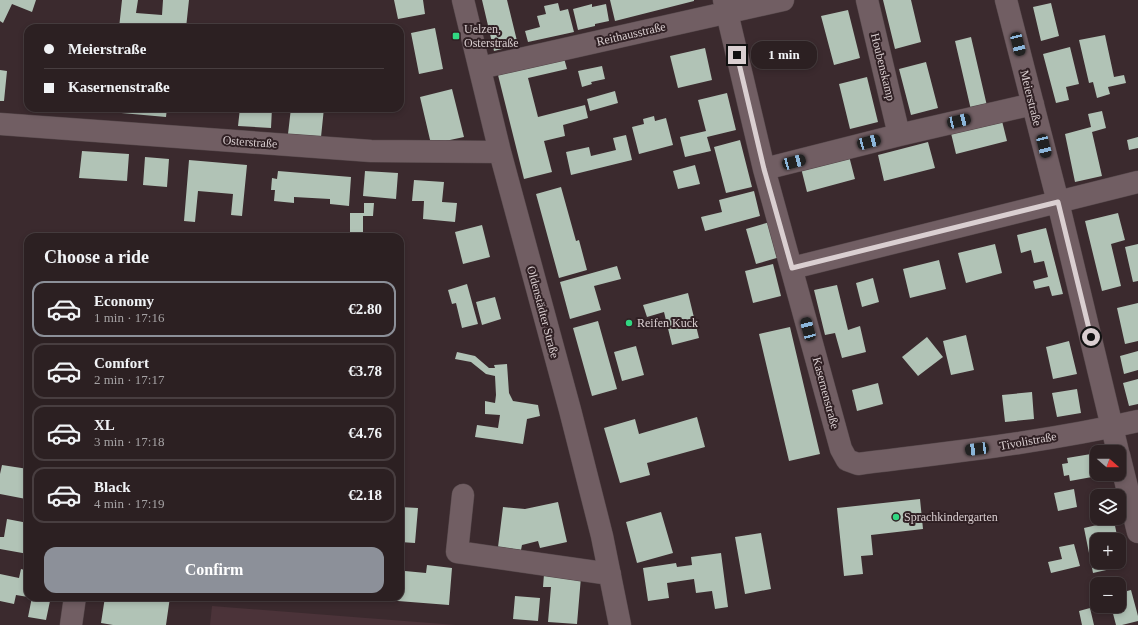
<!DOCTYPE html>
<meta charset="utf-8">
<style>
:root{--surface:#2c2022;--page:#382d2f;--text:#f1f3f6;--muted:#a6a3a5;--line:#483e40;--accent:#8c9099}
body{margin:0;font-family:Georgia,serif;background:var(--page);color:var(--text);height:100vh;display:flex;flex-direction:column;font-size:15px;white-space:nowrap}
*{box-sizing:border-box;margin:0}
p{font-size:13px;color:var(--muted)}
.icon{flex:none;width:22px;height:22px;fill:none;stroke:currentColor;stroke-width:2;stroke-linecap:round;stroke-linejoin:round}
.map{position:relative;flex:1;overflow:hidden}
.details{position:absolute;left:24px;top:233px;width:380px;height:368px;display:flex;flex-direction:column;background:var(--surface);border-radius:12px;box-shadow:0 2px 6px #0003,0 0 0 1px var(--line)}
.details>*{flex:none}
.top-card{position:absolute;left:24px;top:24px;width:380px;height:88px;border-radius:12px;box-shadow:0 2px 6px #0003,0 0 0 1px var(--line);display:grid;align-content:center;height:88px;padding:0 20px;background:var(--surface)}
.needle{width:26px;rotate:110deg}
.tools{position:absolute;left:1090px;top:445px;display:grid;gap:8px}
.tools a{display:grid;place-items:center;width:36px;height:36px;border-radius:8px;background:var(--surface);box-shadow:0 2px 6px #0003,0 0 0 1px var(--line);font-size:20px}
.end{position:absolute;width:18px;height:18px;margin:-9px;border:5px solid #dacfd1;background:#111;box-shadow:0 0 0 2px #111}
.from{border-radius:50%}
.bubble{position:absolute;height:28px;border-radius:12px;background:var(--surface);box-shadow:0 2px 6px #0003,0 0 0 1px var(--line);font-size:13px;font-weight:700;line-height:28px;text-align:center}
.car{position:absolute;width:12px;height:24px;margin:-12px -6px;border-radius:5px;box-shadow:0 0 3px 1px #0007;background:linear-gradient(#222 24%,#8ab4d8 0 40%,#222 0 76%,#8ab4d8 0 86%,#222 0)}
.top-card b{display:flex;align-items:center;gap:14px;height:38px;font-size:15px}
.top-card b+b{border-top:1px solid var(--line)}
.top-card i{width:10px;height:10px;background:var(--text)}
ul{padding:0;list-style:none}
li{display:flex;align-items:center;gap:12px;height:56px;margin:0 8px 6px;padding:0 12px;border:2px solid var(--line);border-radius:12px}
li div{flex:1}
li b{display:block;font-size:15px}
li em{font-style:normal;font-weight:700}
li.active{border-color:var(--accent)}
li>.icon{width:36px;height:36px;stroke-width:1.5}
h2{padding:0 20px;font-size:18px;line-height:48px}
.cta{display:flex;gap:8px;margin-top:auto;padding:8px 20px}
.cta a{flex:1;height:46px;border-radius:12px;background:var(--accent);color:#fff;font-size:16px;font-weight:700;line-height:46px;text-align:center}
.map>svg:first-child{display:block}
.built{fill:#4b3339}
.building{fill:#b1c3b6}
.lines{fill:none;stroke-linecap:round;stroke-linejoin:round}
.minor-casing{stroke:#55474a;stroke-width:23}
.minor{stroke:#715e63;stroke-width:22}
.route{stroke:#dacfd1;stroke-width:5}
.poi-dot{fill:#31d882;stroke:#302024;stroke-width:1.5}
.labels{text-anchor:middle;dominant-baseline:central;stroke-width:4;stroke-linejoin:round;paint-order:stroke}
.poi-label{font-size:12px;fill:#dacfd1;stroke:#302024;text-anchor:start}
.street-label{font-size:12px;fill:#dacfd1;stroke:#302024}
</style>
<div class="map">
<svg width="1138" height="625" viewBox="0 0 1138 625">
<rect width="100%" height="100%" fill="#3b2a2e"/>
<path class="built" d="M212 606 456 625H210Z"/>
<path class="building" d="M0 0H36L32 12 12 4 3 23 0 21Z
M122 0H138L136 13 162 15 163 0H189L186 28H119Z
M394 0H423L425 14 398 19Z
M482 0H507L518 45 494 51Z
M610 0H694V1L615 21Z
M883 0H911L921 42 895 49Z
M558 3 560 11 568 9 574 32 528 42 525 31 540 27 537 16 546 14 544 6Z
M1051 3 1059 36 1041 41 1033 7Z
M592 4V7L606 4 609 21 595 24V26L578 30 573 9Z
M848 10 860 58 834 65 821 16Z
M435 28 443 69 419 74 411 33Z
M1105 35 1114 77 1124 75 1126 83 1108 87 1110 94 1097 98 1093 82 1089 83 1079 40Z
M971 37 987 106 971 110 955 41Z
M1070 47 1079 84 1066 87 1069 100 1056 103 1043 54Z
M705 48 712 80 678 88 670 56Z
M564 58 567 69 528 78 538 117 585 105 588 118 563 125 565 136 544 141 552 172 524 179 498 75Z
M926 62 938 108 911 115 899 69Z
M602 66 605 79 591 82 592 84 582 87 578 71Z
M0 70 7 71 4 101H0Z
M867 77 878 122 850 129 839 84Z
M452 89 464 137 431 144 420 97Z
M615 91 618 103 590 111 587 99Z
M727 93 736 130 707 137 711 151 685 157 680 137 706 131 698 100Z
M88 108H167L166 117 88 110Z
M199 108H224V111L199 109Z
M240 108H272L271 128 238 126Z
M291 108H324L321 137 288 134Z
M1102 111 1106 128 1092 132 1102 176 1075 182 1065 134 1091 127 1088 114Z
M654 116 655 121 666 118 673 145 639 154 632 127 644 124 643 119Z
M1001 117 1007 141 956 154 950 129Z
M626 135 632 160 571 175 566 152 589 147 591 156 616 150 613 138Z
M1138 137V148L1129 150 1127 140Z
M740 140 752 187 726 193 714 147Z
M928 142 935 168 884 181 878 155Z
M82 151 129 154 127 181 79 178Z
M849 156 855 179 807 192 801 168Z
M145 157 169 159 167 187 143 185Z
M189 160 247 165 242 216 231 215 233 194 198 191 195 222 184 221Z
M695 165 700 184 678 189 673 171Z
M278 171 351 177 349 206 330 204V199L294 197V203L274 201 275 190H271L272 178 277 179Z
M365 171 398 173 396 199 363 196Z
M414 180 444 182 442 202 457 203 455 222 423 219 424 201H412Z
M561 187 576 241 579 240 587 270 559 278 536 194Z
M754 191 760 216 705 231 701 217 722 212 719 200Z
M364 203H374L373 216H363V237H350V213H364Z
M1118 213 1125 240 1111 244 1121 286 1102 291 1085 221Z
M770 222 780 257 756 264 746 229Z
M482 225 490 257 463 264 455 232Z
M1046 228 1063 294 1052 296 1049 286 1035 289 1033 281 1048 277 1044 261 1034 263 1031 250 1021 253 1017 235Z
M995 244 1002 273 966 283 958 253Z
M1138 244V281L1133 282 1125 247Z
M939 260 946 289 910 298 903 269Z
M773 264 781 296 753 303 745 271Z
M617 266 621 279 594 286 601 310 570 319 560 282Z
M873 278 879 302 862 307 856 283Z
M467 284 478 324 462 328 456 303 452 304 448 290Z
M837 285 848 330 860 326 866 352 842 358 835 333 825 335 814 290Z
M688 293 699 338 672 345 664 312 647 317 643 305Z
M495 297 501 319 482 325 476 302Z
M1138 303V341L1125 344 1117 308Z
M598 321 617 389 592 396 573 328Z
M790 327 820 454 789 461 759 334Z
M966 335 974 370 951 375 943 341Z
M927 337 943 357 918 376 902 357Z
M1069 341 1077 374 1053 379 1046 347Z
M636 346 644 375 622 381 614 352Z
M1138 351V370L1124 374 1120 356Z
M457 352 475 356 489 368H495L494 365 507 364 509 393 513 401 538 405 540 416 527 419 523 444 475 437 477 425 498 428 500 415 485 414V401L495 403 496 395 495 376 486 374 471 362 455 359Z
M1138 379V404L1129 406 1123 383Z
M878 383 883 404 857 411 852 390Z
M1077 389 1081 413 1057 417 1052 393Z
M1032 392 1034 419 1005 422 1002 395Z
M697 417 705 447 647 463 650 475 620 483 604 428 635 419 639 434Z
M1097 453V474H1103V475L1070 481 1069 475 1064 476 1062 464 1068 463 1067 458Z
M2 465 28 469V491L26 499 0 494V474Z
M1074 489 1077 507 1058 511 1054 493Z
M920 499 923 529 871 535 873 555 861 556 863 574 844 576 837 508Z
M558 502 567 542 540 548 538 541 522 545 521 550 498 547 503 507 525 509Z
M400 507 418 508 415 543 400 542Z
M661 512 673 553 637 563 626 522Z
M7 519 28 523V554L0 549V537H4Z
M1114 521 1118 540H1097V562H1119L1120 546 1124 566 1093 573 1084 528Z
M761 533 771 589 745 594 735 537Z
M1074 544 1080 566 1051 573 1048 562 1062 559 1059 547Z
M721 553 728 607 715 609 712 591 696 593 694 579 667 583 669 598 648 601 643 568 676 563 677 567 692 565 691 557Z
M427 565 452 568 449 605 385 600V597H400V579L404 580 405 571 426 573Z
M21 569 28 571V597L16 595 14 604 0 601V574L19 578Z
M544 574 581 577 577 624 548 622 551 587H543Z
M1131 590 1138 616V621L1122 625H1116L1111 606H1119V593Z
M515 596 540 598 538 621 513 619Z
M32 597H46L45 600 50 601 46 620 28 617Z
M105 597H132L155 600V597H170L166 625H113L101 623Z
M1090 608 1094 625H1082L1079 611Z"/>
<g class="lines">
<defs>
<path id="minor" d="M463 0 500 152 570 410 602 536 620 625
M724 0 764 169 841 449 847 460 858 464C952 452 1046 442 1138 421
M867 0 899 135
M1006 0 1058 202 1118 452
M480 68 783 0
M0 124 371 151 500 152
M764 169 899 135 1033 104
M792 268 1138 182
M1119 455 1138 532
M463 495 457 552 610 574
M71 625 75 597"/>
</defs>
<use href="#minor" class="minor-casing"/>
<use href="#minor" class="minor"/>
</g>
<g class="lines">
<path class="route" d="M737 55 764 169 792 268 1058 202 1091 337"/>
</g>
<g class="poi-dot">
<rect x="452" y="32" width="8" height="8" rx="2"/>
<circle cx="629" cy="323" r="4"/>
<circle cx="896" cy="517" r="4"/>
</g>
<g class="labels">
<g class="poi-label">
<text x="464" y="29">Uelzen,<tspan x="464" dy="14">Osterstraße</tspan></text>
<text x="637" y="323">Reifen Kuck</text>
<text x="904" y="517">Sprachkindergarten</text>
</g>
<g class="street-label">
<text transform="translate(631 34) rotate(-13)">Reithausstraße</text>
<text transform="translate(883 67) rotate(76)">Houbenskamp</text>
<text transform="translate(1031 98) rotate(76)">Meierstraße</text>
<text transform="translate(250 142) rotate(4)">Osterstraße</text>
<text transform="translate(543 312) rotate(75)">Oldenstädter Straße</text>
<text transform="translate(826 393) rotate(75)">Kasernenstraße</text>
<text transform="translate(1028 441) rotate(-10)">Tivolistraße</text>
</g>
</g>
</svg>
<div class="tools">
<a><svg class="needle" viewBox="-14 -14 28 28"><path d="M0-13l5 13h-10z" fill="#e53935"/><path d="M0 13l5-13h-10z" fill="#a6a3a5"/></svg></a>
<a><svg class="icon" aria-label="layers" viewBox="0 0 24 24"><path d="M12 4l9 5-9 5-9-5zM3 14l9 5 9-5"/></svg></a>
<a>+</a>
<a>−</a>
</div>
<i class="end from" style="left:1091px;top:337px"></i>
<i class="end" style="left:737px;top:55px"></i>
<div class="bubble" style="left:751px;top:41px;width:66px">1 min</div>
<i class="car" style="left:1018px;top:44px;rotate:166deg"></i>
<i class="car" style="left:959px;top:121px;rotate:77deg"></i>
<i class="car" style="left:869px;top:142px;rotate:75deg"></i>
<i class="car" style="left:1044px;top:146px;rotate:166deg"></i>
<i class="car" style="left:794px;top:162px;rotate:75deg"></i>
<i class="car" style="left:808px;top:329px;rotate:345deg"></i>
<i class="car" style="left:977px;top:449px;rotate:263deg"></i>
<div class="top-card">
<b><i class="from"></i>Meierstraße</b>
<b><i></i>Kasernenstraße</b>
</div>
<section class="details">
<h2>Choose a ride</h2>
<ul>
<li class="active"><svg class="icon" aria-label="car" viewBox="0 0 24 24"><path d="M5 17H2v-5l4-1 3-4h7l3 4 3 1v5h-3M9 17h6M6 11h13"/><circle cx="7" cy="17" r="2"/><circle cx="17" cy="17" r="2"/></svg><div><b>Economy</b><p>1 min · 17:16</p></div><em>€2.80</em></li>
<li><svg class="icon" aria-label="car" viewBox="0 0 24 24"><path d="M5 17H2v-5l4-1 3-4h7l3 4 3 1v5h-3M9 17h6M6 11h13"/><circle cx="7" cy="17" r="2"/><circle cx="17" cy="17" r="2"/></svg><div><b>Comfort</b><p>2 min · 17:17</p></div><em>€3.78</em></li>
<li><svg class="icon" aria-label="car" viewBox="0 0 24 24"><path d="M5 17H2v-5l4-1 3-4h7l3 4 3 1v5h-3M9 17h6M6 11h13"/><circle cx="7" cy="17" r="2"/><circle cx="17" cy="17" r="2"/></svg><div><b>XL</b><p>3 min · 17:18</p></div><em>€4.76</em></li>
<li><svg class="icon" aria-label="car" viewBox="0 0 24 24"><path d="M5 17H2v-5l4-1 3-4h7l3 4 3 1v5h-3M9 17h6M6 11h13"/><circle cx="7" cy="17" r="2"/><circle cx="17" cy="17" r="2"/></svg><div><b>Black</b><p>4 min · 17:19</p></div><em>€2.18</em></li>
</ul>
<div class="cta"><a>Confirm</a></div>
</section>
</div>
